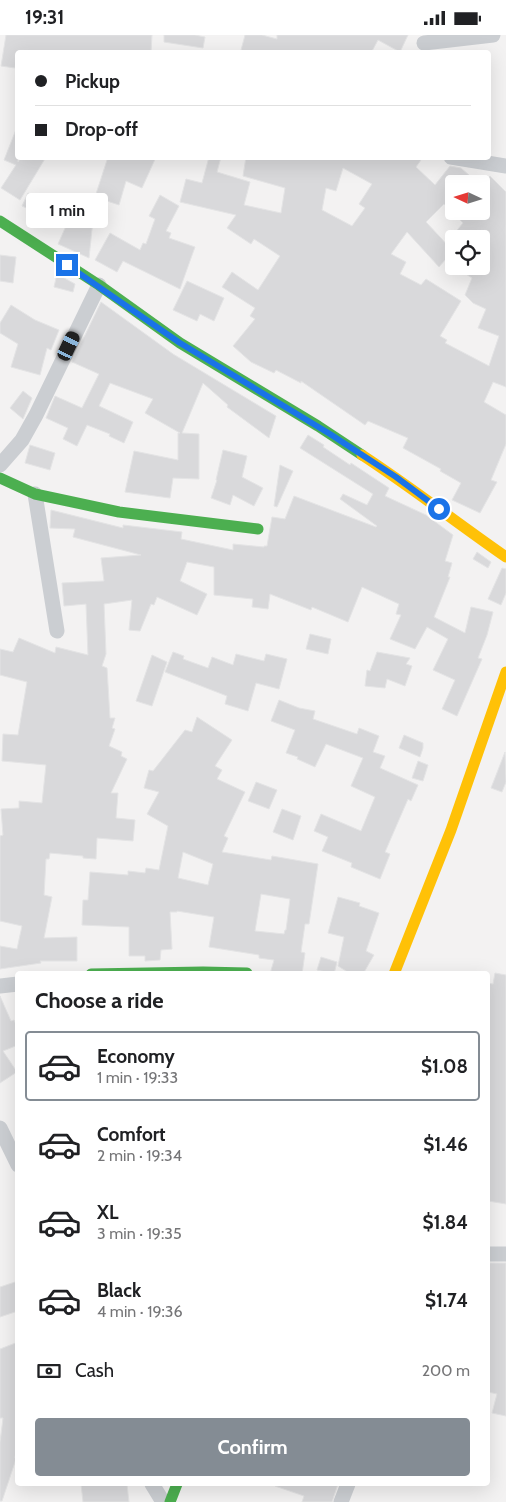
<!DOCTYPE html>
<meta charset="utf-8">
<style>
:root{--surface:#fff;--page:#f6f6f6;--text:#202124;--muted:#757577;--line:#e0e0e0;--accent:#848c94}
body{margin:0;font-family:Cabin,sans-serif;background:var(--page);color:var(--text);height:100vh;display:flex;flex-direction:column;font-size:19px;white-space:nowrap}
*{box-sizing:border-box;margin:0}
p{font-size:16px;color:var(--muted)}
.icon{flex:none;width:28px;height:28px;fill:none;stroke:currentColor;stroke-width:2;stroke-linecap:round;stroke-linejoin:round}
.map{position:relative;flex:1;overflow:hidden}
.sheet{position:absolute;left:15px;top:936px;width:475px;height:515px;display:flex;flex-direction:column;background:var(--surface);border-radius:5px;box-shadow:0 5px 20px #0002}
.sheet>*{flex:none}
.guide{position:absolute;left:15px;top:15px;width:476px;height:110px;border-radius:5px;box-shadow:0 5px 20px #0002;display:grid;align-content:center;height:110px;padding:0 20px;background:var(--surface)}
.needle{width:32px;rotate:274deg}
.controls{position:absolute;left:445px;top:140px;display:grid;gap:10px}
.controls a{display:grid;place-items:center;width:45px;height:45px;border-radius:5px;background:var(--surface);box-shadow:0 5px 20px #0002;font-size:25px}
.end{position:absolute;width:22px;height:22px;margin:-11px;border:6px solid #1a73e8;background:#fff;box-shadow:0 0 0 2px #fff}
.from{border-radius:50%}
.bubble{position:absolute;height:35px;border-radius:5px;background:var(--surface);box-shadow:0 5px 20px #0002;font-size:16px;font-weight:800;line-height:35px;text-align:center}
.car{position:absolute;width:15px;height:30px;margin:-15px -8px;border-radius:6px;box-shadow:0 0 4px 1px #0007;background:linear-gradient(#222 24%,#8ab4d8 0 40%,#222 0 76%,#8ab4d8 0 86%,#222 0)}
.guide b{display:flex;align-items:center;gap:18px;height:48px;font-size:19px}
.guide b+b{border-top:1px solid var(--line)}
.guide i{width:12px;height:12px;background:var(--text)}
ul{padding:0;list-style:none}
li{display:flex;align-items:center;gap:15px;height:70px;margin:0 10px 8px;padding:0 10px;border:2px solid transparent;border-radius:5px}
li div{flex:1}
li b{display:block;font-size:19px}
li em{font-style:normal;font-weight:800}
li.current{border-color:var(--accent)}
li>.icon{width:45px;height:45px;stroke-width:1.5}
h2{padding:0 20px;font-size:22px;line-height:60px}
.pay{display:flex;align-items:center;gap:12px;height:55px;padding:0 20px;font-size:19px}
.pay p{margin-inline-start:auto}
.button{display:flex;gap:10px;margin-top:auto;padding:10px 20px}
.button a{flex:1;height:58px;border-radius:5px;background:var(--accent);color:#fff;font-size:20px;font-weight:800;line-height:58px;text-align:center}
.status{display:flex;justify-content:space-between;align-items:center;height:35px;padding:0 25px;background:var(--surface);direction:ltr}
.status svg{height:14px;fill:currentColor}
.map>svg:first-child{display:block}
.building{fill:#d9d9db;stroke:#e4e4e5;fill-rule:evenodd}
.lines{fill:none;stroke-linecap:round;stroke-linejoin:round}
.street{stroke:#cbced2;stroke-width:15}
.fast{stroke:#4caf50;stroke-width:11}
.slow{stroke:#ffc107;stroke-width:11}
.route{stroke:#1a73e8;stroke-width:6}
</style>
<div class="status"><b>19:31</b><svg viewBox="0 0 49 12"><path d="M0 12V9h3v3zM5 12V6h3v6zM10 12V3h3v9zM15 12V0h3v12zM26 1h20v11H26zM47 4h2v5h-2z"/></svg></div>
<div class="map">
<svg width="506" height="1467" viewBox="0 0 506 1467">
<rect width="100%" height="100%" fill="#f3f2f2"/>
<path class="building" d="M6 0H152L151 18H17L15 33 1 31Z
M164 0H195L205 2 203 13 164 7Z
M245 0H262L277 4V0H408L400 17 378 5 371 18H251L241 15Z
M17 92 18 127 21 122H46L20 165 1 153 16 130 4 125Z
M108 122H156L142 153 126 146 119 170 95 162Z
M209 122H221L217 137 250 147 244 170 281 178 285 153 243 141 246 122H423L416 132 435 150 450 131 461 133 479 149H454V176H481V151L490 141 506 157V352L493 347 484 367 506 380V409L491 445 497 447 480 478 452 465 461 448 440 436 441 434 403 413 408 403 368 386 365 390 301 346V348L276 335 274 338 251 327 233 311 255 284 250 281 255 273 222 252 232 237 258 255 280 221 254 204 251 209 227 193 236 180 180 167 186 144 202 148ZM343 133 372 149 359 169 365 173 352 191 322 175 326 153 336 156ZM444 169 463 188 450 204H481V231H471L466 239 472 243 465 260 473 268 486 274 478 293 499 301 489 331 445 308 447 305 440 301 461 266 426 244 421 250 400 239 406 227 391 219 407 197 439 232 453 216 426 187Z
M28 158 59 172 94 176 89 223 58 209 66 191 22 171Z
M160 160 179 171 166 196 171 198 169 203 195 212 180 254 123 226 117 237 95 225 110 198 140 215 143 208 146 209 155 184 149 181Z
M0 220 16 222 13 248 0 246Z
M57 239 75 249 73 257 54 252Z
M187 246 224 263 214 286 200 279 197 286 173 275Z
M101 267 173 319 276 381 269 403 227 372 228 370 203 348 182 398 199 399V444L173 443 170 463 125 457 134 416 178 425V398H180L145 378 153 364 110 348 99 371 133 387 124 408 109 401 110 399 87 390 77 411 63 404 68 393 46 383 55 361 82 373 99 339 72 327Z
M11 270 35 285 59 295 51 315 47 313 40 340 11 332 18 309 0 298V288Z
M23 356 32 363 23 384 10 373Z
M308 400 324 410 323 412 350 430 351 428 389 453 385 461 426 480 453 500 445 526 452 528 448 542H450L434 582 465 598 471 572 493 577 487 600 478 623 482 624 457 681 442 674 455 645 433 635 448 604 427 592 415 614 390 604 401 580 396 579 399 569 362 552 348 587 312 572 311 575 270 559 268 574 252 572 253 564 214 560V532L187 527 180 546 207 559 197 580 157 562 154 570 151 569 140 596 129 595 132 565 104 569 106 619 102 631 107 633 110 683H115L112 693 115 694 109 711 122 717 121 721 127 724 111 758H118L116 783 135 785 133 806 97 803 96 824 83 823V821L50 818 49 824H46L44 860 52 862 44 903 77 902V926H40L41 928 0 934V911L17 914 22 891 0 886V801L3 800 1 774 19 773V766L42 768 46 730 2 726 3 699 18 700 27 647 0 640V614L13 617 19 603 55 618 56 612 88 620 86 569 64 571 62 548 104 546 101 523 141 520 73 502 75 494 50 493 51 475 123 493V490L182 497 181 504 233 515V509L264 512V511H267L272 482 285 484 294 461 376 492 377 491 340 464 343 459 367 470 373 459 300 413Z
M30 410 55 418 50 435 25 428Z
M223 415 247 421 242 442 263 453 254 471 233 460 230 470 211 463 217 445H216Z
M280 430 293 436 277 472 274 471Z
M477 517 491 527 488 533 473 524Z
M502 533 506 534V558L501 570 488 564Z
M310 599 331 604 328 619 306 614Z
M173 617 184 621 183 624 208 633 212 622 233 630 236 619 264 626 266 619 287 624 279 654 256 648 248 676 225 669 227 661 165 637Z
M377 617 410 623 406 629 412 631 405 651 387 644 385 653 365 651 367 635 370 636Z
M152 620 167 627 152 671 136 666Z
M279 665 299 673 315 676 313 684 357 699 359 693 379 701 373 717 385 721 380 733 418 750 411 766 408 764 385 817 390 819 380 844 351 832 352 828 322 816 328 802 314 796 321 779 361 796 375 762 351 751 363 723 326 709 315 732 297 724 298 722 286 718 295 695 271 686Z
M197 682 232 705 215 731 222 735 217 744 245 757 224 801 228 803 222 817 271 825 272 821 318 829 309 889H305L301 917 305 918 302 939H270L274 925 259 923V920L209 912 214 882 177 876V877H170L172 914 161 915 160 925 145 926V921H129V892L82 890 83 865H88L90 837 128 840V836L145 838 146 833 159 835 168 791 147 779 159 757 144 753 149 735 153 736 185 695 192 697ZM183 817 213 829 208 850 178 843ZM261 859 290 864 286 895H285L284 899 255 896Z
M404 700 423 708V713L420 722 399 713Z
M505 717 506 747 502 757 491 753Z
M418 726 428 730 423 746 412 743Z
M256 747 277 755 269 774 248 766Z
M282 774 301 781 293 805 273 797Z
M338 862 360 868 359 871 379 878 366 916 374 920 363 939H351L338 931 344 902 328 898Z
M321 922 337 927 334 939 317 935Z
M495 938 506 940V1169L488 1166V948L493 949Z
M0 961 11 986 14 985 18 994V1010L3 1016 17 1037 0 1048Z
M488 1228H506V1381L492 1378 497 1359 488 1357Z
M18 1246V1276L0 1282V1252Z
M18 1307V1402L15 1423 16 1424 2 1466H0V1407L3 1383H0V1314Z
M81 1449H127L129 1467H83Z
M276 1449H338L332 1467H302L304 1461 275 1451Z"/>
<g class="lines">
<path class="street" d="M424 8 493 0
M451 122 506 131
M0 430 22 405 36 380 99 250
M35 459 57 596
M0 951 18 949
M0 1093 18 1130
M488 1219H506
M152 1449 163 1467
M341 1467 348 1449"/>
<path class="fast" d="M0 186 99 250 180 308 318 391 362 420
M0 443 35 459 119 477 258 494
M91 939 203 937 247 938
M170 1467 177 1449"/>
<path class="slow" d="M362 420C411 452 457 488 506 522
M394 939 451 795 506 637"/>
</g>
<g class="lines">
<path class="route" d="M67 230 180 308 330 399 396 442 439 474"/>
</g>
</svg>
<div class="controls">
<a><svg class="needle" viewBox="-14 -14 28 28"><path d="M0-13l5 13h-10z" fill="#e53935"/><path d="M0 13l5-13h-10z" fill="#757577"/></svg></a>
<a><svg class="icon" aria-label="locate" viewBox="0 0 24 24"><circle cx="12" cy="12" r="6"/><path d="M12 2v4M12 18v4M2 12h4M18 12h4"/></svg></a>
</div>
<i class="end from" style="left:439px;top:474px"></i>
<i class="end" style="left:67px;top:230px"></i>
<div class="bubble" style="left:26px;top:158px;width:82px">1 min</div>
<i class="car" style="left:69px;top:311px;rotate:25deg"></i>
<div class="guide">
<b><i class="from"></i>Pickup</b>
<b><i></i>Drop-off</b>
</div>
<section class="sheet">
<h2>Choose a ride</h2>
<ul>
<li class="current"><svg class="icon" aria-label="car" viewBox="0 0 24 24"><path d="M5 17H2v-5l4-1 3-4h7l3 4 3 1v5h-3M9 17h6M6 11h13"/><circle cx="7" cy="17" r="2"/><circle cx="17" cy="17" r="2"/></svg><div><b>Economy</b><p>1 min · 19:33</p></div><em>$1.08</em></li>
<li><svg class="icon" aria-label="car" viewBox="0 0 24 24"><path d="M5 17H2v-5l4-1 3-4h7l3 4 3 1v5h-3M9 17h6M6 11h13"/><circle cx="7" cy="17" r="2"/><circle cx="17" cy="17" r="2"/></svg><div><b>Comfort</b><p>2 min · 19:34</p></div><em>$1.46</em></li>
<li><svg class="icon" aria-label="car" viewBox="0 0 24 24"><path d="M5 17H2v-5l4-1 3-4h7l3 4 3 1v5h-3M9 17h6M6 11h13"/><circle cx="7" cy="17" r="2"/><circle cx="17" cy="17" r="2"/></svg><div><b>XL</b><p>3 min · 19:35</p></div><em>$1.84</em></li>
<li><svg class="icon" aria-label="car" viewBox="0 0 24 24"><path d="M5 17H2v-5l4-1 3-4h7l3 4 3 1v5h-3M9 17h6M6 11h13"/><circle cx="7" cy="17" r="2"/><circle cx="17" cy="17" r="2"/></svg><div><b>Black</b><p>4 min · 19:36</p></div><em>$1.74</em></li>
</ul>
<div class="pay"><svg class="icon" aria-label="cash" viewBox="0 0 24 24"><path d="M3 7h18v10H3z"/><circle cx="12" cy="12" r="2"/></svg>Cash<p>200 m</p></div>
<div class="button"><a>Confirm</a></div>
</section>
</div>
